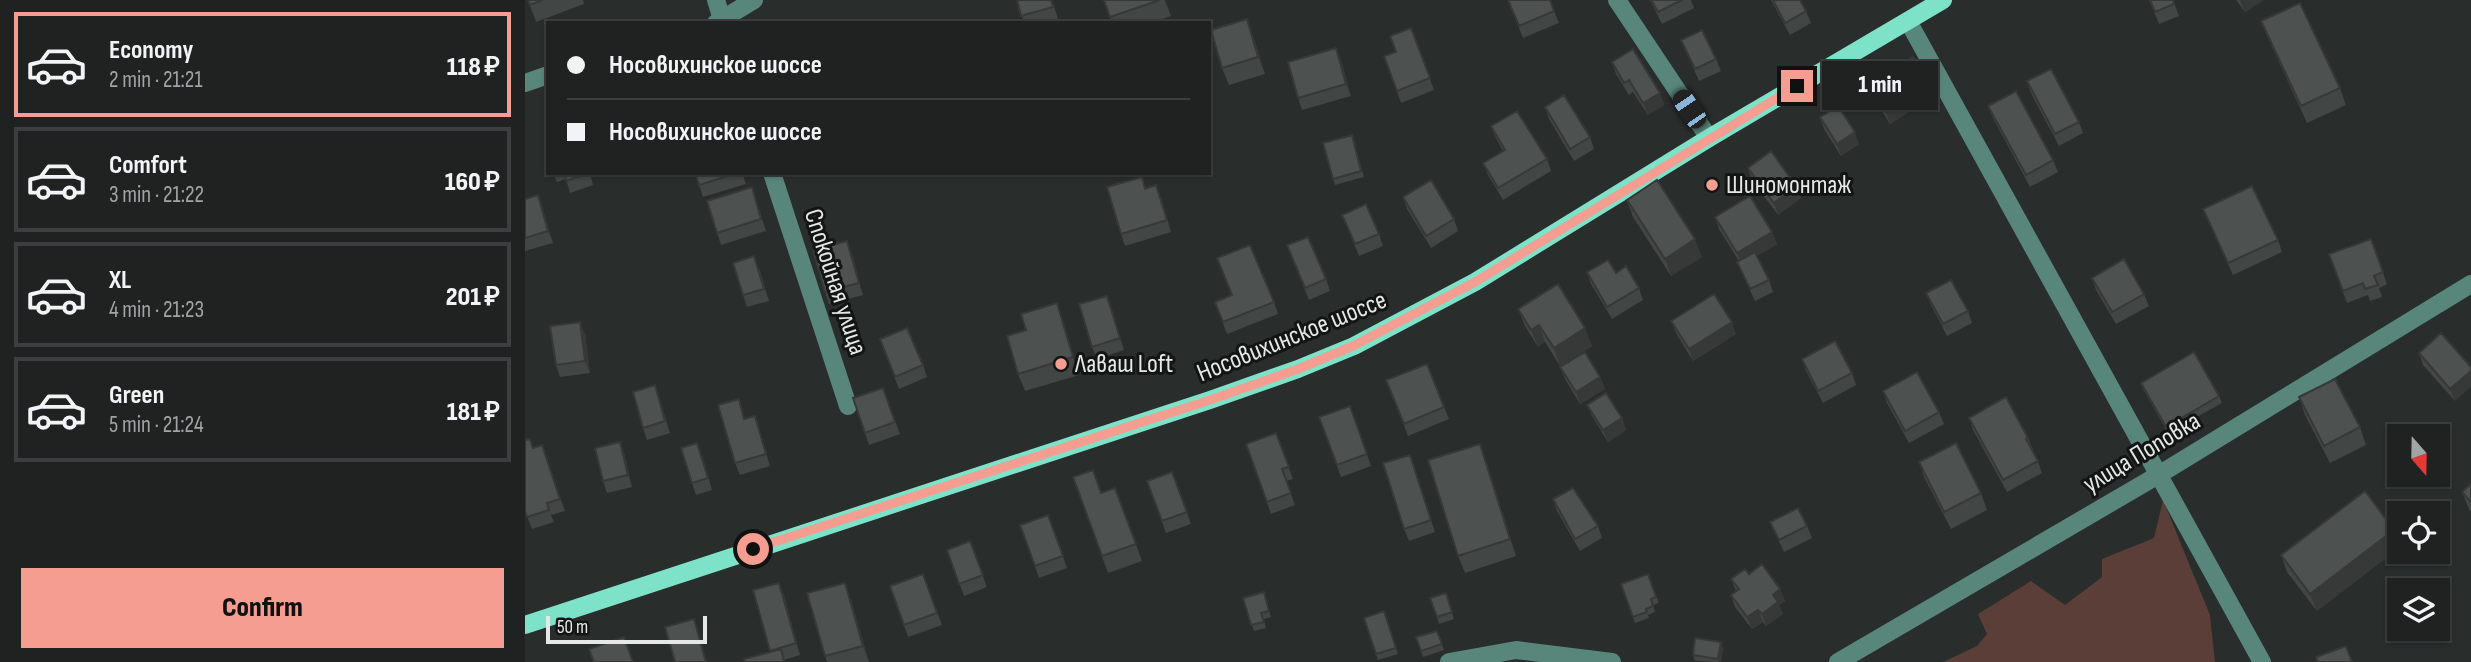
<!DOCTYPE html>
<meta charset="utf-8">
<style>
:root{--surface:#1f2221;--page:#2c2f2e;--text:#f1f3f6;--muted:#a1a4a5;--line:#3c3f3f;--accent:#f59d90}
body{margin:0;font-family:"Sofia Sans Condensed",sans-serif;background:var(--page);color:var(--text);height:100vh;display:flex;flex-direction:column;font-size:26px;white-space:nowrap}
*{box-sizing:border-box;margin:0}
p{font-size:23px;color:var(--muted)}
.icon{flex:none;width:38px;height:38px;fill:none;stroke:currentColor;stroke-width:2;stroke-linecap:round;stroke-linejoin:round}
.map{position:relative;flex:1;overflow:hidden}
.drawer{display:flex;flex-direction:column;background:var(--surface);width:525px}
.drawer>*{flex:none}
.hud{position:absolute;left:21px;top:21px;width:665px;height:154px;border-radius:0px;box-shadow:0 2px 5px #0004,0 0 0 2px var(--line);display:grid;align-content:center;height:154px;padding:0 21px;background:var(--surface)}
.needle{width:46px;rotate:160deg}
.tools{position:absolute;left:1862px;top:424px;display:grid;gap:14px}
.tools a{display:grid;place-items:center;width:63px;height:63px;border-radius:0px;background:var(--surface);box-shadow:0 2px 5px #0004,0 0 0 2px var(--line);font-size:35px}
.scale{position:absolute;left:21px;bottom:18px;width:161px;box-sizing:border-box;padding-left:7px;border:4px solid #e6e8e7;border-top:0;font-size:19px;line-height:24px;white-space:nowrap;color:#e6e8e7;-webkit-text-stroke:5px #131514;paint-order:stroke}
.end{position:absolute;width:32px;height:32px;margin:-16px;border:9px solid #f59d90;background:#111;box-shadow:0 0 0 4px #111}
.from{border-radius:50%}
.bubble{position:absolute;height:49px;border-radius:0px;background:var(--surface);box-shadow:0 2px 5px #0004,0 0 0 2px var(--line);font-size:23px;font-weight:800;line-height:49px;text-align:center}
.car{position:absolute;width:21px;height:42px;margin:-21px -10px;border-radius:9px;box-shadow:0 0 5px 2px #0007;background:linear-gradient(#222 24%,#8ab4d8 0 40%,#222 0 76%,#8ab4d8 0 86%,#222 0)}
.hud b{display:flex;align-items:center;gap:24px;height:66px;font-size:26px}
.hud b+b{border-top:2px solid var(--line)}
.hud i{width:18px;height:18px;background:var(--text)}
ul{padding:12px 0 0;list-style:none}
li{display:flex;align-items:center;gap:21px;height:105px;margin:0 14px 10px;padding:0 7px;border:4px solid var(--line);border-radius:0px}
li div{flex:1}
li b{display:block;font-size:26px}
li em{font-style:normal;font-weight:800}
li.selected{border-color:var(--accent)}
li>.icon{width:63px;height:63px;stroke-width:1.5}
.button{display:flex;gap:14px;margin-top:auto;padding:14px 21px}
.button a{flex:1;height:80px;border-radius:0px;background:var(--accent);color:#111;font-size:28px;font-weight:800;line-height:80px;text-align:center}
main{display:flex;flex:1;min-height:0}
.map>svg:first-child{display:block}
.green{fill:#5c3e39}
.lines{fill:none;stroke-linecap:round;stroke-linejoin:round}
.minor{stroke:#58867a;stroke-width:18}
.major{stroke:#7de2c8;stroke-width:18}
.wall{fill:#424644}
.shaded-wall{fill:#363937}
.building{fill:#4d514f;stroke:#363937;stroke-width:2}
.route{stroke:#f59d90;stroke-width:9}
.poi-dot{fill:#f59d90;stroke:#131514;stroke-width:2.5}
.labels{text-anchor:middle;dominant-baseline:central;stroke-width:6;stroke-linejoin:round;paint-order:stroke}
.poi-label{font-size:26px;fill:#e6e8e7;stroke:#131514;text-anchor:start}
.street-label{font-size:26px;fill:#e6e8e7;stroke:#131514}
</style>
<main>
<section class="drawer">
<ul>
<li class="selected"><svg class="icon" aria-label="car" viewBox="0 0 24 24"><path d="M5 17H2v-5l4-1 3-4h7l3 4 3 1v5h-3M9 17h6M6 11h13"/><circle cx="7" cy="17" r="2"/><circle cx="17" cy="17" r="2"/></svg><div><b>Economy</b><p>2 min · 21:21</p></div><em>118 ₽</em></li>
<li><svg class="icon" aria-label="car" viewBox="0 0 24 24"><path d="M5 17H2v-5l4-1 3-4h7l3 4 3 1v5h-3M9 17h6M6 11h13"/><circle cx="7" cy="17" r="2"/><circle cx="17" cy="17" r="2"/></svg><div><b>Comfort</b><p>3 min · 21:22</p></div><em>160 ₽</em></li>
<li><svg class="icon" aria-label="car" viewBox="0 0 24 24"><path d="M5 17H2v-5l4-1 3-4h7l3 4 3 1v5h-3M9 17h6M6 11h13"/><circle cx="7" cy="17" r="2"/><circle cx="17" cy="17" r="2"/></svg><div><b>XL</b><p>4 min · 21:23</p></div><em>201 ₽</em></li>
<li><svg class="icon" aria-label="car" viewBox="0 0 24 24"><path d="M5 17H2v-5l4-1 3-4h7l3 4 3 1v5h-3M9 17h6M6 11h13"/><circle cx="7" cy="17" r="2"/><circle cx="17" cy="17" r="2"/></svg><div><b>Green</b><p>5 min · 21:24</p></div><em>181 ₽</em></li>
</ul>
<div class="button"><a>Confirm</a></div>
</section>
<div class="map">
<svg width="1946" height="662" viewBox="0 0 1946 662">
<rect width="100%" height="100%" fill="#292d2c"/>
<path class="green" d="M1638 500 1685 615 1690 662H1418L1452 646 1462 634 1453 614 1506 581 1540 605 1577 577V559L1629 538Z"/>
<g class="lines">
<path class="minor" d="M191 0 198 23
M1092 0 1184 138
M1383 21 1737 662
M191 23 229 0
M0 83 23 75
M247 173 323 406
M924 662 991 650 1087 662
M1313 662 1635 474 1946 284"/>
<path class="major" d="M0 625 685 400 773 369 829 346 950 282 1184 138 1418 0"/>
</g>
<path class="wall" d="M3 0H58L59 4 11 22Z
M492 0H527L533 19 519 23H499Z
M579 0H640L646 16 625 23H587Z
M983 0 1029 11 1034 23 998 38Z
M1125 0H1166L1169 8 1137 24Z
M1246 0H1275L1281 11 1286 23 1265 35Z
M1624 0H1648L1654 16 1634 24Z
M1711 0H1738L1720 12Z
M1736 21 1815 88 1821 105 1782 123 1743 38Z
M886 28 909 90 876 103 859 56 871 52Z
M728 36 740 74 704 85 697 68Z
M1156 40 1191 59 1196 71 1174 81Z
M816 60 826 96 777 110 773 98Z
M1087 62 1135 93 1139 105 1123 115 1108 92 1104 95 1091 74Z
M1502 81 1554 122 1558 133 1534 146 1506 93Z
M1343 84 1409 96 1365 124 1348 96Z
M1463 106 1528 160 1533 172 1505 187 1468 118Z
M1020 107 1065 137 1069 149 1049 161 1024 119Z
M1295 117 1334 144 1316 156 1299 129Z
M966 126 1022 159 1026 171 978 200 963 175 958 163 978 151 971 138Z
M829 142 839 177 810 185 808 179Z
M1223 168 1271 186 1276 198 1253 215 1227 180Z
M28 173H65L68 185 45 193 41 179 32 182Z
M170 173H217L221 184 178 197Z
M227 187 241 231 196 245 192 233Z
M621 188 636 197 646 232 600 246 596 234Z
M878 197 929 219 933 231 906 248 882 209Z
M0 199 17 207 28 243 0 251Z
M1102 200 1177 257 1146 276 1108 217Z
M1678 209 1753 240 1757 252 1708 275 1683 221Z
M817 215 854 234 858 246 834 256Z
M1190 217 1247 232 1252 244 1232 256 1244 280 1248 292 1230 301 1217 274 1212 262 1214 261 1194 229Z
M1846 239 1862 284 1854 288 1857 297 1845 301 1843 295 1822 303 1804 254Z
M322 241 338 295 304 304 300 292Z
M762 245 801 279 805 291 784 300Z
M234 268 244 301 222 307 218 295Z
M1062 272 1091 273 1114 288 1118 300 1087 319 1066 284Z
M1567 278 1619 294 1624 306 1591 324 1571 290Z
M1401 293 1443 311 1447 323 1422 336 1406 305Z
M582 296 599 350 572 359 567 347Z
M690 302H749L753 314 702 334Z
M532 303 554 375 500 391 493 374 501 330Z
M993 309 1067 346 1035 366 1020 342 1013 347 1000 326Z
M1146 321 1211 334 1168 361 1151 333Z
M1916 333 1930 401 1898 365 1894 353Z
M60 334 65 373 35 377 31 365Z
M359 351 398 365 402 377 374 389Z
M1277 359 1327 373 1331 385 1298 403 1281 371Z
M1035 367 1075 377 1080 389 1055 404 1040 379Z
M1616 383 1694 396 1697 403 1643 433 1618 389Z
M358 388 375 434 344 445 328 398Z
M1358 391 1414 412 1419 424 1384 443 1362 403Z
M866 392 919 407 924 419 883 436Z
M134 397 145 433 122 440 118 428Z
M1774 397 1835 427 1841 445 1805 463 1780 415Z
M1062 405 1097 418 1101 430 1083 442 1067 416Z
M825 406 846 466 816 477 794 417Z
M220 418 234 428 245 466 215 475 210 463Z
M1444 418 1503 438 1508 450H1507L1513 461 1517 473 1482 492 1448 430Z
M751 433 768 479 761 481 770 505 746 514 721 444Z
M17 445 40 511 26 515 29 522 7 529 0 511 8 448Z
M99 453 107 487 82 493 78 481Z
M177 455 187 490 171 495 167 483Z
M885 455 910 532 884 541 879 529Z
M961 461 991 556 940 573 933 556Z
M1394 462 1456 493 1462 510 1426 529 1400 479Z
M647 472 666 524 641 533 622 481Z
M548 477 576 493 590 488 617 561 583 573Z
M1946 484V512L1944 509 1937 492Z
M1028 499 1073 526 1077 538 1055 551 1032 511Z
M523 515 542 568 514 578 495 525Z
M1245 522 1282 526 1287 538 1259 552Z
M1869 530 1874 544V548L1792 611 1762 572 1756 555Z
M445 541 462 587 439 596 422 550Z
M398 574 417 625 383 637 365 586Z
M1123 574 1134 603 1128 605 1130 612 1123 615 1124 618 1110 623 1096 584Z
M1224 574 1255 589 1260 601 1254 605 1258 614 1241 626 1238 622 1227 629 1210 607 1206 595 1211 591 1206 579Z
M228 590 259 595 275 655 259 660 260 662H220L245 652Z
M739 592 746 617 739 619 741 628 729 631 718 598Z
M921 593 929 619 914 624 912 617Z
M326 600 344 662H302L300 656Z
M859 611 873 654 853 660 839 618Z
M912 631 919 650 898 657 891 637Z
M1198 648 1196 662 1170 661 1168 655Z"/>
<path class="shaded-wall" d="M1715 0H1738L1720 12Z
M722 19 728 36 740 74 733 57Z
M811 48 816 60 826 96 821 84Z
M1405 84 1409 96 1365 124 1361 112Z
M1135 93 1139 105 1123 115 1118 103Z
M1330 132 1334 144 1316 156 1312 144Z
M1271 186 1276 198 1253 215 1249 203Z
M13 195 17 207 28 243 23 231Z
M1247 232 1252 244 1217 265 1212 253Z
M1170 239 1177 257 1146 276 1140 259Z
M322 241 327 253 338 295 334 283Z
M532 303 538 321 554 375 548 357Z
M55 322 60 334 65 373 60 361Z
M1207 322 1211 334 1168 361 1164 349Z
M1014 325 1020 342 1013 347 1006 330Z
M1060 328 1067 346 1035 366 1029 348Z
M1946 371V387L1930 401 1925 389Z
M1075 377 1080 389 1055 404 1051 392Z
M1097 418 1101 430 1083 442 1078 430Z
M95 442 99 453 107 487 103 475Z
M955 444 961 461 991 556 985 539Z
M1869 530 1874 544V548L1792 611 1785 594Z
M254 583 259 595 275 655 271 643Z
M320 583 326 600 344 662 338 646Z
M1255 589 1260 601 1254 605 1258 614 1241 626 1237 614 1248 595Z
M1233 610 1238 622 1227 629 1222 617Z
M1196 642 1198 648 1196 662H1194L1193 659Z"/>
<path class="building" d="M3 0H18L5 5Z
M492 0H526L528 7 496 16Z
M579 0H635L585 17Z
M983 0H1025L1029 11 994 26Z
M1126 0H1157L1133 12Z
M1248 0H1275L1281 11 1260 23Z
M1625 0H1648L1649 4 1630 12Z
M1775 3 1815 88 1776 106 1736 21Z
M722 19 733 57 697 68 686 30Z
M886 28 905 78 872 91 859 56 871 52 865 36Z
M1177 30 1191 59 1170 69 1156 40Z
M811 48 821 84 773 98 763 62Z
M1108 49 1135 93 1118 103 1104 80 1099 83 1087 62Z
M1388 57 1405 84 1361 112 1343 84Z
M1526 69 1554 122 1530 134 1502 81Z
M1491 91 1528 160 1501 175 1463 106Z
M1039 95 1065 137 1045 149 1020 107Z
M1313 106 1330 132 1312 144 1295 117Z
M992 111 1022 159 973 188 958 163 980 150 966 126Z
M827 135 836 171 808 179 798 143Z
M1246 151 1271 186 1249 203 1223 168Z
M39 173H64L41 181Z
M170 173H213L174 185Z
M617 177 620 189 631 185 642 220 596 234 582 187Z
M906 180 929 219 901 236 878 197Z
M1132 180 1170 239 1140 259 1102 200Z
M1727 186 1753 240 1703 263 1678 209Z
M227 187 236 219 192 233 182 201Z
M13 195 23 231 0 238V199Z
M1225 196 1247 232 1212 253 1190 217Z
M841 204 854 234 830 244 817 215Z
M783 237 801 279 780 288 762 245Z
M1846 239 1858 272 1849 276 1853 285 1840 289 1838 283 1818 291 1804 254Z
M322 241 334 283 300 292 288 250Z
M725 245 749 302 698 322 690 302 707 295 692 258Z
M1230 252 1244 280 1225 289 1212 262Z
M229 256 239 289 218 295 208 263Z
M1599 259 1619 294 1587 312 1567 278Z
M1083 260 1091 273 1101 266 1114 288 1082 307 1062 272Z
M1426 280 1443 311 1418 324 1401 293Z
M1033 284 1060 328 1029 348 1014 325 1006 330 993 309Z
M1189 294 1207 322 1164 349 1146 321Z
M582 296 595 338 567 347 554 304Z
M532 303 548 357 493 374 482 336 501 330 496 314Z
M55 322 60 361 31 365 25 326Z
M382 328 398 365 370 377 355 339Z
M1916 333 1946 367V371L1925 389 1894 353Z
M1310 341 1327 373 1293 391 1277 359Z
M1060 352 1075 377 1051 392 1035 367Z
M1669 352 1694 396 1641 427 1616 383Z
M902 364 919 407 879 424 861 380Z
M1392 372 1414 412 1380 431 1358 391Z
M1810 379 1835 427 1799 446 1774 397Z
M130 385 140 421 118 428 108 392Z
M358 388 370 422 340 433 328 398Z
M1081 393 1097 418 1078 430 1062 405Z
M1481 397 1503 438 1501 439 1513 461 1478 480 1444 418Z
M214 399 219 419 230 416 241 454 210 463 193 405Z
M825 406 842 454 812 465 794 417Z
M751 433 764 467 757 469 766 493 742 502 721 444Z
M5 439 8 448 17 445 35 499 22 503 24 510 2 517 0 511V440Z
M95 442 103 475 78 481 70 448Z
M172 443 183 478 167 483 156 448Z
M1431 443 1456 493 1419 512 1394 462Z
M955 444 985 539 933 556 903 460Z
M885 455 906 520 879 529 858 463Z
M568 470 576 493 590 488 611 544 577 556 548 477Z
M647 472 662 512 637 521 622 481Z
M1946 484V502L1937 492Z
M1048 488 1073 526 1050 539 1028 499Z
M1840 491 1869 530 1785 594 1756 555Z
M1273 508 1282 526 1254 540 1245 522Z
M523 515 538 556 510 566 495 525Z
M445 541 458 575 434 584 422 550Z
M1237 564 1255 589 1248 595 1253 602 1237 614 1233 610 1222 617 1206 595 1214 589 1206 579 1220 569 1224 574Z
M398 574 412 613 379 625 365 586Z
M1123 574 1131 597 1126 599 1128 606 1121 609 1122 612 1108 617 1096 584Z
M254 583 271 643 245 651 228 590Z
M320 583 338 646 300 656 282 593Z
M739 592 744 611 736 613 739 622 726 625 718 598Z
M921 593 927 612 912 617 905 598Z
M859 611 871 648 851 654 839 618Z
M169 619 181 662H150L140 627Z
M912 631 917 644 896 651 891 637Z
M99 637 108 662H69L64 649Z
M1170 638 1196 642 1193 659 1168 655Z
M1821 646 1827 662H1793L1791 657Z
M256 649 259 662H220L219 659Z"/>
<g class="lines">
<path class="route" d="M228 549 685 400 773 369 828 346 950 282 1272 86"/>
</g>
<g class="poi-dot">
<circle cx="1187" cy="185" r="7"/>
<circle cx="536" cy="364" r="7"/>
</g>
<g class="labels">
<g class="poi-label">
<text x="1201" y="185">Шиномонтаж</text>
<text x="550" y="364">Лаваш Loft</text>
</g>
<g class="street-label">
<text transform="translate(310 282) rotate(72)">Спокойная улица</text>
<text transform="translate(767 337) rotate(-22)">Носовихинское шоссе</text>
<text transform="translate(1617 453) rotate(-31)">улица Поповка</text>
</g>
</g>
</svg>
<div class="tools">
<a><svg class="needle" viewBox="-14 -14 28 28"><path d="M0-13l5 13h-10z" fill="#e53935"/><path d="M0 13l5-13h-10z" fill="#a1a4a5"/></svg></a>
<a><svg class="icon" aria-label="locate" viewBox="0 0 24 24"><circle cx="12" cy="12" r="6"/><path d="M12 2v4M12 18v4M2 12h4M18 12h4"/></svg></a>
<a><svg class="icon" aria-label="layers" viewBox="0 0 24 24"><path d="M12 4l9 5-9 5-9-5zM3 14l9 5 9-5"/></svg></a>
</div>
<div class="scale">50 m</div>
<i class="end from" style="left:228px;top:549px"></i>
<i class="end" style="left:1272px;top:86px"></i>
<div class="bubble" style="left:1297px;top:61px;width:116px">1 min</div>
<i class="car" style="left:1164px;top:109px;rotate:326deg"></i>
<div class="hud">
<b><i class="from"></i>Носовихинское шоссе</b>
<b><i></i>Носовихинское шоссе</b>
</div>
</div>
</main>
